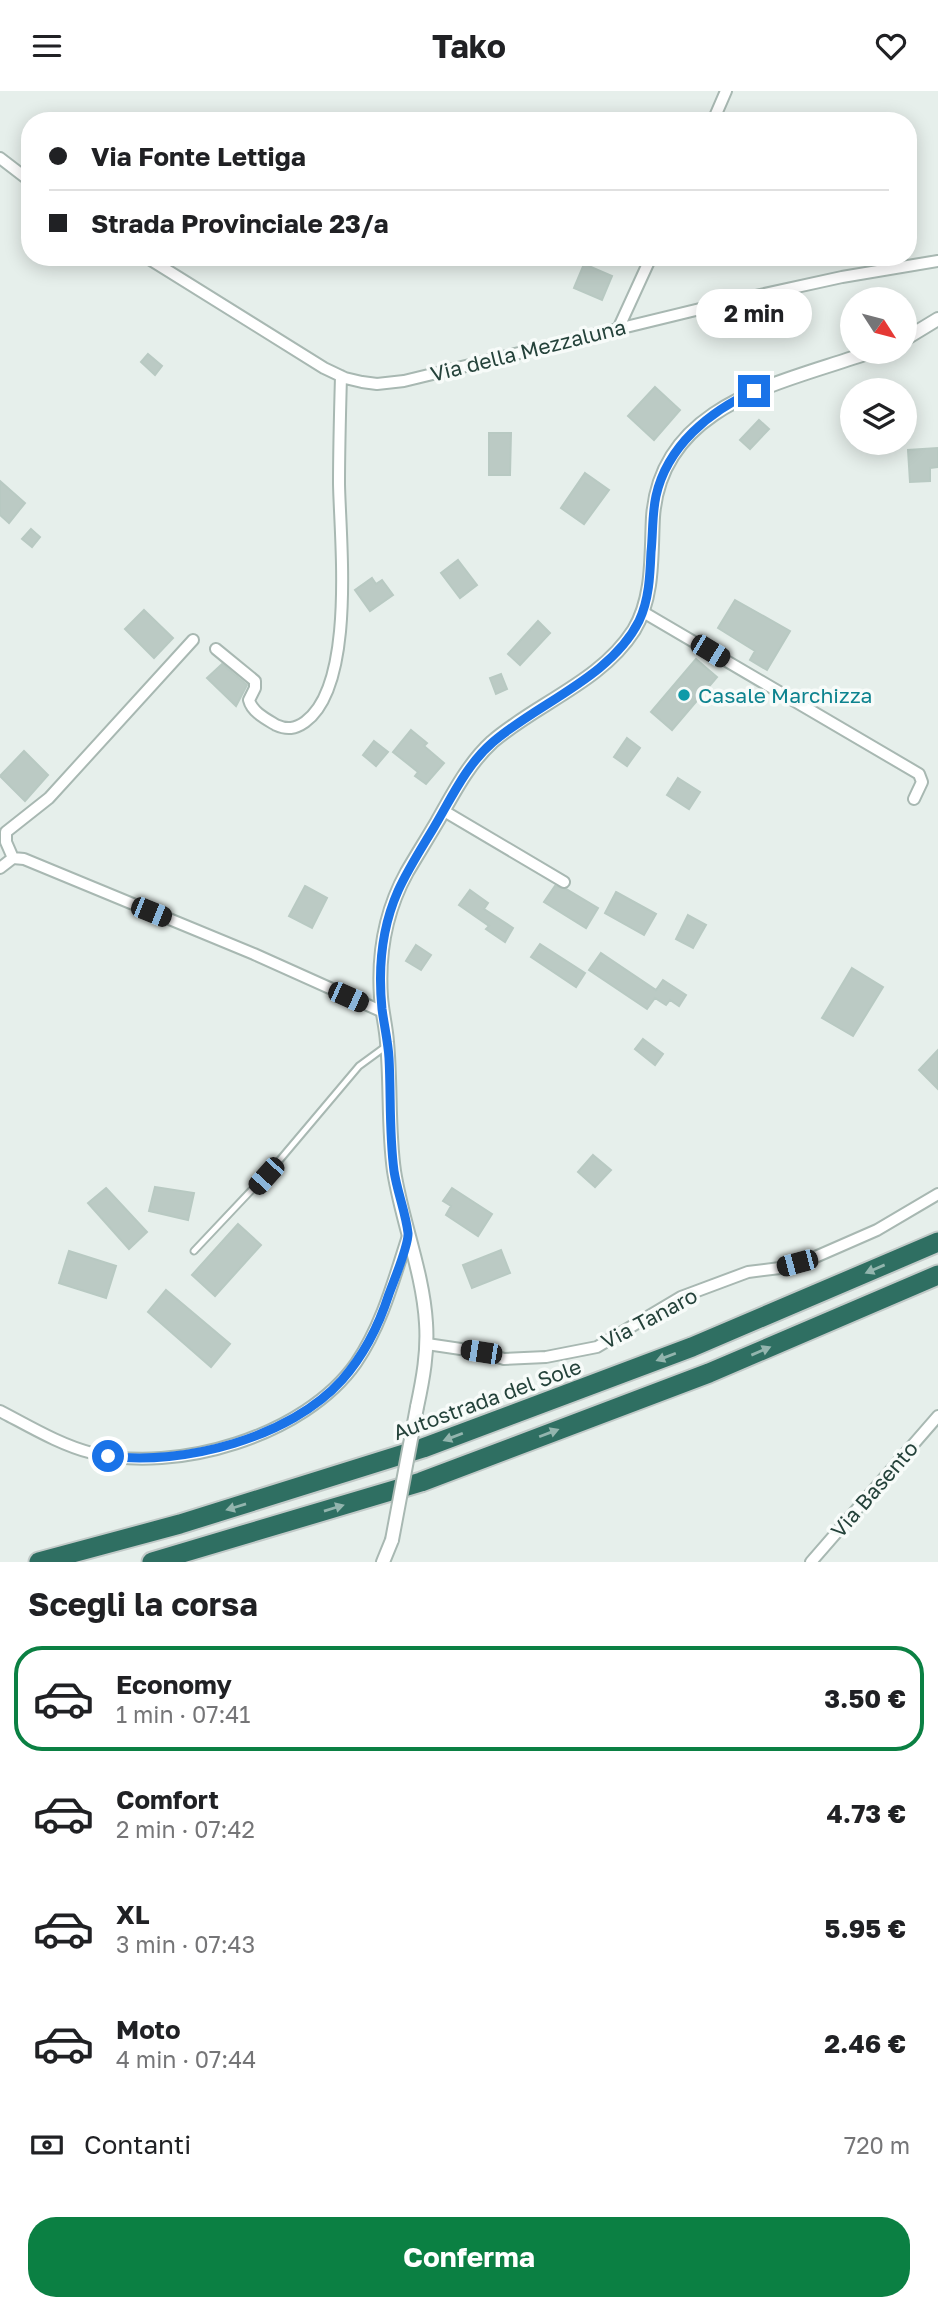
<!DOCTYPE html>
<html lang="it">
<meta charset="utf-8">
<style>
:root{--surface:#fff;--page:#f6f6f6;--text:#202124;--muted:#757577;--line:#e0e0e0;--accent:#0b8043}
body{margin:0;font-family:"Golos Text",sans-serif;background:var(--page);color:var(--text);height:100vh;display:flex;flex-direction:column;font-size:26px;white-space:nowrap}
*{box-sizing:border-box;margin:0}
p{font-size:23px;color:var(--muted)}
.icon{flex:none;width:38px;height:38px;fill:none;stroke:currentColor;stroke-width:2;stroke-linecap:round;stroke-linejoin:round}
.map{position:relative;height:1471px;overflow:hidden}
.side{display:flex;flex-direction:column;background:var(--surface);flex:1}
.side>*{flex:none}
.top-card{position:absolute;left:21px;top:21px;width:896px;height:154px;border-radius:28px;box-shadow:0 4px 18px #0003;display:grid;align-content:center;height:154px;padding:0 28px;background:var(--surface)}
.needle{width:46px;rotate:126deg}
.tools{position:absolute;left:840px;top:196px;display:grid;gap:14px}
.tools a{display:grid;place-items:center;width:77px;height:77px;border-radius:50%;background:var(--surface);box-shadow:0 4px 18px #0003;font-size:35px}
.end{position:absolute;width:32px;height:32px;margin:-16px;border:9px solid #1a73e8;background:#fff;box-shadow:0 0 0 4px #fff}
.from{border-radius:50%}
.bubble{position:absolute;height:49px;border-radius:24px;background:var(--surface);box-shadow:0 4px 18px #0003;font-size:23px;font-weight:700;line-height:49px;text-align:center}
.car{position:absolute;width:21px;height:42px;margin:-21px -10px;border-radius:9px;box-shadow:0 0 5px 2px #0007;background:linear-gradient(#222 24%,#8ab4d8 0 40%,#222 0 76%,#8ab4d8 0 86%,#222 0)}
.top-card b{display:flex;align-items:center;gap:24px;height:66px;font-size:26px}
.top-card b+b{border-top:2px solid var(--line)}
.top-card i{width:18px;height:18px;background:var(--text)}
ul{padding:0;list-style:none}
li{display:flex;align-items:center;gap:21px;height:105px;margin:0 14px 10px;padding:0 14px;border:4px solid transparent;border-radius:28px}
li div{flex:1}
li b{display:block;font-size:26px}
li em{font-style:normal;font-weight:700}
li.current{border-color:var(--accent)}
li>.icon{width:63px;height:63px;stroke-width:1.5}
h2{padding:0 28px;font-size:32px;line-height:84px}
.pay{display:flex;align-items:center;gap:18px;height:77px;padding:0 28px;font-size:26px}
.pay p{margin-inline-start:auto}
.primary-button{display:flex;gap:14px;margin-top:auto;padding:14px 28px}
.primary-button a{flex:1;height:80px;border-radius:28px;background:var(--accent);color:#fff;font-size:28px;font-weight:700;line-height:80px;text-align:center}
header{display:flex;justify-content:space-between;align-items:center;height:91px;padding:0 28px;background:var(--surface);font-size:32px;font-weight:700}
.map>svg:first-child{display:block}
.building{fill:#bbcac4;stroke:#b8c9c2;stroke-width:2}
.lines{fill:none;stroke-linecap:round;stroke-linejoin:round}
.service-casing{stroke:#a8b8b2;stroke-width:9}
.minor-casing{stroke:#a8b8b2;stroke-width:14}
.tertiary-casing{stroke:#a8b8b2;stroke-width:16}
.motorway-casing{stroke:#c2cac8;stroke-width:23}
.service{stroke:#fff;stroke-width:5}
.minor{stroke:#fff;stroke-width:10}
.tertiary{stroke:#fff;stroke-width:12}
.motorway{stroke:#2f6f62;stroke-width:19}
.tertiary-bridge-casing{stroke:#a8b8b2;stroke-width:16;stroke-linecap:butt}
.tertiary-bridge{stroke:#fff;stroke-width:12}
.oneway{fill:#93b5ae}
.route{stroke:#1a73e8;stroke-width:9}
.culture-dot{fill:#0f9aa8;stroke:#f7fbf9;stroke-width:2.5}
.labels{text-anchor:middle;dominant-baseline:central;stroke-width:7;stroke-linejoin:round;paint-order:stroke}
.street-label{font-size:21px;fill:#24423a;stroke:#f7fbf9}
.culture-label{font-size:21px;fill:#0d838f;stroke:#f7fbf9;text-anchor:start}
</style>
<header><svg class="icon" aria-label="menu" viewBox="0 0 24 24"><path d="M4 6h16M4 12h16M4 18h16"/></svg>Tako<svg class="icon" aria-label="heart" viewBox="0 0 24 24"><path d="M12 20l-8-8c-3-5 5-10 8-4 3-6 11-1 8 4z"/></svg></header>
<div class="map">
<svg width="938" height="1471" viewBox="0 0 938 1471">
<rect width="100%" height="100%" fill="#e6efeb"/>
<path class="building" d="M584 173 612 185 602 209 574 197Z
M148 263 162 275 155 284 141 271Z
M655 296 680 319 654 349 628 325Z
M759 329 769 338 750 358 740 349Z
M489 342H511L510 384H489Z
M938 357V376L930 377V390L910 391 908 359Z
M585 382 609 399 584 433 561 417Z
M0 390 25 412 9 432 0 424Z
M31 438 40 446 32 456 22 448Z
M458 469 477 494 460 507 441 482Z
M372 487 376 493 382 489 393 504 370 520 355 499Z
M735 509 790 540 767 579 750 569 755 560 718 537Z
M144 519 173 547 154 567 125 538Z
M538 530 550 542 520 574 508 563Z
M696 568 717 586 672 639 651 621Z
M222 573 247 594 236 615 207 587Z
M501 583 507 598 496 603 490 587Z
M411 639 427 652 424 655 444 672 426 693 415 685 418 681 393 661Z
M627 647 640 657 627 675 614 666Z
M374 650 388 661 376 675 363 664Z
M24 660 48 684 25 710 0 685Z
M678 687 700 701 689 718 667 704Z
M305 795 327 807 312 837 289 825Z
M555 795 566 798 598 817 586 837 544 811Z
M470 799 488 812 484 818 513 837 505 851 486 838 489 835 459 814Z
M616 801 656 823 644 844 605 822Z
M688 824 706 834 693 857 676 848Z
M540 853 585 882 576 896 531 866Z
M416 854 431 864 421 879 406 870Z
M601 862 656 899 663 889 686 904 679 915 670 909 666 914 655 907 647 918 589 879Z
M852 877 883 896 853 945 822 927Z
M643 948 663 963 655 974 635 958Z
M938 959V998L919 979Z
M593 1064 611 1079 595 1096 578 1081Z
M155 1096 194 1102 188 1129 149 1120Z
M106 1097 147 1141 129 1158 88 1112Z
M452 1097 492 1123 478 1145 446 1124 451 1115 443 1110Z
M238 1133 261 1154 215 1205 192 1184Z
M501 1159 510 1182 472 1197 463 1174Z
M69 1160 116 1175 106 1207 59 1192Z
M166 1199 230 1253 211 1276 148 1221Z"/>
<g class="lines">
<defs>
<path id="service" d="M194 1160 278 1071 359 975 385 956"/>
<path id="minor" d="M713 30 726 0
M0 67 30 90
M146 166 324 277 345 287 362 291 377 293 404 290 737 209 842 186 938 170
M619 236 651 166
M643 521 919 683 922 691 914 708
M216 558 255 590V597L249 609C252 621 266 628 276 634 287 639 295 638 305 631 356 594 340 449 339 393 339 357 340 321 341 285
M444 720 564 791
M13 767 6 751V741L49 707 193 549
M0 777 13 767 24 768 254 863 383 921
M427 1253 481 1261 504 1268 546 1266 597 1256 681 1206 748 1181 780 1177 813 1167 877 1139 938 1103
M0 1320C29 1335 60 1354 92 1362 176 1383 305 1345 356 1272 382 1234 394 1188 408 1145
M811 1471 938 1325"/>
<path id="tertiary" d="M905 248 938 228
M417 1316C423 1288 428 1261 426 1232 423 1181 402 1131 394 1080 388 1037 391 994 387 951 386 936 382 921 381 906 378 862 386 819 407 781 417 764 427 748 437 731 453 703 468 673 492 651 537 612 601 591 634 539 654 506 651 463 653 426 661 311 784 292 870 261
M383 1471 392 1449"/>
<path id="motorway" d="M39 1471 180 1433 423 1357 692 1256 938 1151
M152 1471 421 1391 709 1282 938 1184"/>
</defs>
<use href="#service" class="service-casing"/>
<use href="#minor" class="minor-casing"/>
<use href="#tertiary" class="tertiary-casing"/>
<use href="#motorway" class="motorway-casing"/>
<use href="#service" class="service"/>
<use href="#minor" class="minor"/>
<use href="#tertiary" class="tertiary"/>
<use href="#motorway" class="motorway"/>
<defs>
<path id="tertiary-bridge" d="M392 1449 417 1316"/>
</defs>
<use href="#tertiary-bridge" class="tertiary-bridge-casing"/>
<use href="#tertiary-bridge" class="tertiary-bridge"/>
</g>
<defs><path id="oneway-solid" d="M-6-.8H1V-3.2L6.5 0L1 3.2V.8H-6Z" transform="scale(1.75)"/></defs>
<g class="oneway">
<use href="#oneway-solid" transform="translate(875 1178) rotate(157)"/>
<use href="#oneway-solid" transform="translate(761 1260) rotate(-23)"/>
<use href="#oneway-solid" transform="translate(666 1266) rotate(159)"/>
<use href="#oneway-solid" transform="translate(549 1342) rotate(-21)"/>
<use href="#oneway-solid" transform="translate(453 1346) rotate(159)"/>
<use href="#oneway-solid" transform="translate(236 1416) rotate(163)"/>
<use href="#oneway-solid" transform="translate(334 1417) rotate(-17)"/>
</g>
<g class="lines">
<path class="route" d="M108 1365C183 1375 290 1347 342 1289 364 1264 379 1234 389 1203 394 1189 409 1154 408 1142 406 1123 397 1100 394 1080 389 1042 391 1004 389 967 388 950 384 934 382 918 378 878 382 836 398 800 408 778 421 758 433 738 451 708 466 674 493 651 538 612 611 586 639 530 649 509 650 485 651 461 653 443 652 423 656 405 667 355 710 320 754 300"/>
</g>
<circle class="culture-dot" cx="684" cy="604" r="7"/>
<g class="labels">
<g class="street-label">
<text transform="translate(528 259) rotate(-14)">Via della Mezzaluna</text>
<text transform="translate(649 1227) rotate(-28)">Via Tanaro</text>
<text transform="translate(487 1308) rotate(-20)">Autostrada del Sole</text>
<text transform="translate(874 1398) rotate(-49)">Via Basento</text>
</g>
<g class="culture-label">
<text x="698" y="604">Casale Marchizza</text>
</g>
</g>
</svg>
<div class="tools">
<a><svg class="needle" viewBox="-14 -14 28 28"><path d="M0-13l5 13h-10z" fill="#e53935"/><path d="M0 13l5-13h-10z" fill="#757577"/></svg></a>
<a><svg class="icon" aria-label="layers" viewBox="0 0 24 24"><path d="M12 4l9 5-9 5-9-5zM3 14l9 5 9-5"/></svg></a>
</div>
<i class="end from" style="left:108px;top:1365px"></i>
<i class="end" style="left:754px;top:300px"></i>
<div class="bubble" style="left:696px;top:198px;width:116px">2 min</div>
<i class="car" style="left:710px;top:560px;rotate:121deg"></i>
<i class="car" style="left:151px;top:821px;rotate:112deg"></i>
<i class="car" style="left:348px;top:906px;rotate:114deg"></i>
<i class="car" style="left:266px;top:1085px;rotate:222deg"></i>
<i class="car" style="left:797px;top:1172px;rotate:255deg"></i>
<i class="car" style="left:481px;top:1261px;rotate:279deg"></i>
<div class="top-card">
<b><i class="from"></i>Via Fonte Lettiga</b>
<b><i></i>Strada Provinciale 23/a</b>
</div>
</div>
<section class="side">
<h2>Scegli la corsa</h2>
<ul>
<li class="current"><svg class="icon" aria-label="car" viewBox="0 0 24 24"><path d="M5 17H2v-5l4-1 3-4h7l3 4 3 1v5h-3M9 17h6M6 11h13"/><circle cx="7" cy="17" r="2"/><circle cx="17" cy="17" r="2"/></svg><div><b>Economy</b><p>1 min · 07:41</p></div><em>3.50 €</em></li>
<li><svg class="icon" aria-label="car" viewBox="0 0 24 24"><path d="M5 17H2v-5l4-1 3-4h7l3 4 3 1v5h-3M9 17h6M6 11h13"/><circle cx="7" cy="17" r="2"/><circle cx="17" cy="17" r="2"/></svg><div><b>Comfort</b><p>2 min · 07:42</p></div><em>4.73 €</em></li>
<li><svg class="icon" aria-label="car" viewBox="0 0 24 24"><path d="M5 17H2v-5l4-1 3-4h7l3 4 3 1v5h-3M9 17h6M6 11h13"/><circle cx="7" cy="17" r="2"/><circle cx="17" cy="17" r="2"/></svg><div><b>XL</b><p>3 min · 07:43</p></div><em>5.95 €</em></li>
<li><svg class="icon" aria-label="car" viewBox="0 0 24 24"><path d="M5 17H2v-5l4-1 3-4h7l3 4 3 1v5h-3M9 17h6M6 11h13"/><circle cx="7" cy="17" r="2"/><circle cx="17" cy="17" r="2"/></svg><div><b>Moto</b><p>4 min · 07:44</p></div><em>2.46 €</em></li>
</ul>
<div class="pay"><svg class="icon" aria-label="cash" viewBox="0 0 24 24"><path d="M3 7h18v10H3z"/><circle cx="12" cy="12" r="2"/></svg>Contanti<p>720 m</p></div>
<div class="primary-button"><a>Conferma</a></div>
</section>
